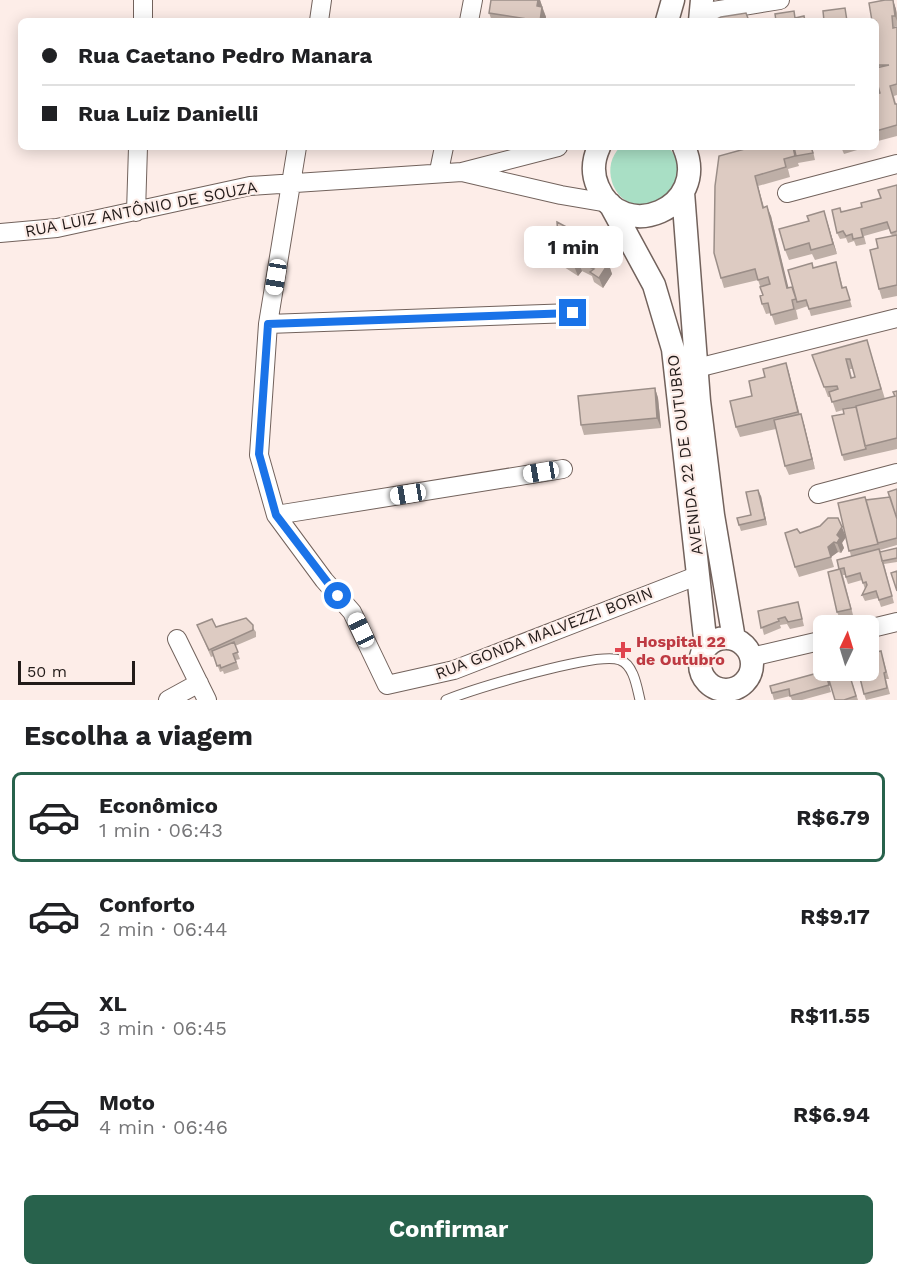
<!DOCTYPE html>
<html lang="pt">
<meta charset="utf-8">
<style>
:root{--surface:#fff;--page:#f6f6f6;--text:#202124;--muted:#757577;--line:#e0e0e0;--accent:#28624c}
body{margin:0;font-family:"Work Sans",sans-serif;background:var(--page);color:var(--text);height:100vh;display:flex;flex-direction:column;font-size:22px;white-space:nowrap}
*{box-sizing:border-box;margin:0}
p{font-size:20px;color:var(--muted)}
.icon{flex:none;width:33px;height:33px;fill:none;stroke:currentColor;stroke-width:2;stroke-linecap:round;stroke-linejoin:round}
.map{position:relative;height:700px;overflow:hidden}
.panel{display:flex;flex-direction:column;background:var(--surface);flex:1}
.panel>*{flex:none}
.guide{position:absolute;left:18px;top:18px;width:861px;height:132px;border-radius:9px;box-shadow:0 3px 15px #0003;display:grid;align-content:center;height:132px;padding:0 24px;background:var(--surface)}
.needle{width:39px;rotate:4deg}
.tools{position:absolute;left:813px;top:615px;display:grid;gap:12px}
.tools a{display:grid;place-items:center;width:66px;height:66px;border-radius:9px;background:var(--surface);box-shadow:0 3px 15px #0003;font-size:30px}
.scale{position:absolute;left:18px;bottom:15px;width:117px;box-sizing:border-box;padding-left:6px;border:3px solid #221b19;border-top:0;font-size:16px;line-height:21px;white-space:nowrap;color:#221b19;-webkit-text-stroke:4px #fdede8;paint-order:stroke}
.end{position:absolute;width:27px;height:27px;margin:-14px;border:8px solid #1a73e8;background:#fff;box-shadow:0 0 0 3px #fff}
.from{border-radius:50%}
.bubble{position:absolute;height:42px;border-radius:9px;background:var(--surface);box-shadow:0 3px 15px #0003;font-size:20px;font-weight:700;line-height:42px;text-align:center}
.car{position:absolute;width:18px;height:36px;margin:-18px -9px;border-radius:8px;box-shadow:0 0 4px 2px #0007;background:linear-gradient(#fff 24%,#345 0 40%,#fff 0 76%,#345 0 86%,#fff 0)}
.guide b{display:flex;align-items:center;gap:21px;height:57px;font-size:22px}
.guide b+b{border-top:2px solid var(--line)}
.guide i{width:15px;height:15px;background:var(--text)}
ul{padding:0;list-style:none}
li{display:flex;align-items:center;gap:18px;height:90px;margin:0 12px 9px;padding:0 12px;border:3px solid transparent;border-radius:9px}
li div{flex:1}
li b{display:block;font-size:22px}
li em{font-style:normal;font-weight:700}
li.selected{border-color:var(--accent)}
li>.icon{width:54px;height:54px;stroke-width:1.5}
h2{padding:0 24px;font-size:27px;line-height:72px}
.button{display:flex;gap:12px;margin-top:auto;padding:12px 24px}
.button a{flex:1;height:69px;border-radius:9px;background:var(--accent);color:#fff;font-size:24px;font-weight:700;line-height:69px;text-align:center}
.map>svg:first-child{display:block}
.green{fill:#a9dfc5}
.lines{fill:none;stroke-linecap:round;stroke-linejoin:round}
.service-casing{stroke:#72625c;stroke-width:11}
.minor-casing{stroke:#72625c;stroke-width:20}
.tertiary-casing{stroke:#72625c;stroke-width:25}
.service{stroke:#fff;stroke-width:9}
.minor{stroke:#fff;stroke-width:18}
.tertiary{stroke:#fff;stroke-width:22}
.wall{fill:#beafa7;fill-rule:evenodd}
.shaded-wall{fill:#9b8e88}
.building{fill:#ddcbc2;stroke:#9b8e88;stroke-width:1.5;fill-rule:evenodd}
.route{stroke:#1a73e8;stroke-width:8}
.health-dot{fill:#e0444e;stroke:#fdede8;stroke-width:2}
.labels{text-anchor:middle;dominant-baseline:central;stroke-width:4.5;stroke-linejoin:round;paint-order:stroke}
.street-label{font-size:16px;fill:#221b19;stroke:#fdede8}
.health-label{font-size:16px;font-weight:bold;fill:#be3a42;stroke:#fdede8;text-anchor:start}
</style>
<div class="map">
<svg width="897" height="700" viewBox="0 0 897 700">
<rect width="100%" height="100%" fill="#fdede8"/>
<path class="green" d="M620 147H668C707 187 629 233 612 182 608 168 611 157 620 147Z"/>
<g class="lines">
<defs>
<path id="service" d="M446 700C474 689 597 651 620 660 634 665 637 688 640 700"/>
<path id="minor" d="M701 13 780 0
M143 21V0
M319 21 322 0
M469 21 473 0
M297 147 268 324 259 455 276 515 324 580 352 612 387 685 454 670 699 575
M558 147 462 172 561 195 608 203
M439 171 444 147
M787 193 897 164
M136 212 138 147
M0 233 57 228 250 186 462 172
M268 324 573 313
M697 368 897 318
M818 494 897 473
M276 515 563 469
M868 629 897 622
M177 639 207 700
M751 657 824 640
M168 700 199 683"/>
<path id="tertiary" d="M667 21 673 0
M700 21 702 0
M599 147C593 160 592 174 598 187 622 245 711 208 684 147
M683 192 699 401 713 515 734 639
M610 204 654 285 673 349 706 647
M700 664a26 26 0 1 1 52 0a26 26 0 1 1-52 0Z"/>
</defs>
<use href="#service" class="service-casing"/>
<use href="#minor" class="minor-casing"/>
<use href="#tertiary" class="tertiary-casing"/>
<use href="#service" class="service"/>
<use href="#minor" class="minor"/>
<use href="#tertiary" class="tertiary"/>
</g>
<path class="wall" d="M491 0H540L546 17 545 21H492L489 13Z
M893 0 897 13V26H895L897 29V95L894 96 896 104H897V136L878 141 876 136V94L880 93 878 65Z
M812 147 815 160 798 163 799 166 788 169 790 177 758 186 764 207 771 216 788 288 792 287 814 268 838 269 843 288 846 287 852 307 811 316 808 306 796 310 798 319 775 325 771 313 766 314 762 304 763 295 758 280 724 288 721 278 715 186Z
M841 147H867L844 154Z
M897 185V296L882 299 879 289 878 248 892 236 889 229 864 236 866 244 856 246 854 241 848 243 846 238 840 239 837 233 842 212 862 207 881 198Z
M809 221H827L837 254 815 260 812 254 789 260 785 250Z
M559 250 611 265 610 268 612 274 603 288 594 282 592 276 582 271 578 276 564 267Z
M870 350 885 399 895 396 897 391V449L844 461 842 455 844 414 843 410 836 412 831 397H828L812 355ZM850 369H853L855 377 852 378Z
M786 363 789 373 800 415 804 424 815 469 789 475 785 466 776 429 740 437 736 427 752 396 765 377Z
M655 388 658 398 661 428 584 435 581 425Z
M897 489V545L880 550V549L881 552 897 548V562L884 564 894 603 881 607 878 598 865 601 862 595 865 589 862 580 848 584 845 575H843L853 615 840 619 837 612 839 569 851 556 846 537 842 543 844 548 841 553 838 552 831 557 834 567 799 577 795 567 800 533 845 534 866 500 890 497Z
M761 496 767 525 741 531 739 525 751 515Z
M800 609 804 626 790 629 787 624 780 625 781 628 764 635 758 611Z
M246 618 256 632V637L235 646 240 659 236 660 239 669 224 674 223 671 220 672 214 656 211 657 197 625 216 627Z
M883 658 889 679H886L890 694 866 700 864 694Z
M848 670 858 700H835Z
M825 671 831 692 802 700H792L790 696 774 700 772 693Z"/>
<path class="shaded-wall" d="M537 0H540L542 6 541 16 537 6Z
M893 0 896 9 897 21 895 16Z
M542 7 546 17 545 21H540Z
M755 176 758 186 766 217 763 208Z
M767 206 771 216 791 298 787 288Z
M824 211 827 221 837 254 833 244Z
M607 255 611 265 610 268 612 274 603 288 599 278Z
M578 262 582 271 578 276 574 266Z
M786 363 789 373 801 422 798 412Z
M655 388 658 398 661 428 657 418Z
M801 414 804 424 815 469 812 459Z
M758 490 761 496 767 525 765 519Z
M842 527 846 537 842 543 844 548 841 553 837 543V535Z
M834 542 838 552 831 557 834 567 828 547Z"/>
<path class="building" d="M491 0H538L537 6 542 7 540 21 489 13Z
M885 0H893L895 16H892L893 28 897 27V84L890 86 895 104H897V125L876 131V94L880 93 876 79V68L889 65H878L876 49V21H872L869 3Z
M845 8 847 21H824L823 11Z
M794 11 795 18 804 16 805 21H776L775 14Z
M746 13 749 21H713L721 17Z
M752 147H793L795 156 784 159 786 167 755 176 763 208 767 206 787 288 792 287 796 299 792 300 794 309 771 315 768 303 762 304 760 296 763 295 760 287 770 284 768 277 758 280 755 269 721 278 714 253 715 186 719 156Z
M794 147H811L813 153 796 156Z
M897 185V231L891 233 887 222 861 229 863 237 853 239 852 234 846 236 843 231 837 233 832 210 840 208 841 212 862 207 861 203 881 198 878 190Z
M824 211 833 244 811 250 809 243 785 250 779 229 809 221 807 216Z
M557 222 589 239 607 255 604 262 608 264 599 278 590 272 594 269 578 262 574 266 561 257 564 252 559 250Z
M897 235V285L879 289 870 250 878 248 876 239Z
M836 262 842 288 846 287 850 300 809 309 806 300 797 302 788 270 812 263 813 268Z
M867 340 881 389 832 402 829 392 838 389 837 386 824 387 812 355ZM846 359H850L855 377 851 378Z
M786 363 798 412 736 427 730 401 752 396 749 381 765 377 763 369Z
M655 388 657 418 581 425 578 396Z
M897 391V438L865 446 856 406 895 396 893 392Z
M856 407 866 449 842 455 832 416 844 414 843 409Z
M801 414 812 459 785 466 774 420Z
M897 489V519L888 492Z
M758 490 765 519 739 525 737 518 751 515 746 492Z
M865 497 878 544 849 551 838 503Z
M890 497 897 519V538L878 543 866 500Z
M828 518H838L842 527 837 535 840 538 837 543 834 542 828 547 831 557 795 567 785 533 797 529 800 533 820 526Z
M897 548V558L882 561 880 552Z
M879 549 892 596 879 600 876 591 862 595 867 585 866 582 863 583 860 573 846 577 844 568 839 569 837 560Z
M840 569 851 609 837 612 828 572Z
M897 571V591L891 573Z
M798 602 802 619 788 622 785 617 778 619 779 621 761 628 758 611Z
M246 618 253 625V630L209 650 197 625 212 619 216 627Z
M234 642 238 652 233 654 236 662 221 668 220 665 217 666 212 651Z
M881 651 886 672 884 673 887 688 864 694 858 670H868V654Z
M826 670H848L856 696 844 700H835Z
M825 671 829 685 790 696 789 689 772 693 770 686Z"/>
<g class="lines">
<path class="route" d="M338 596 276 515 259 454 268 324 573 313"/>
</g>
<path class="health-dot" d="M620 641h6v6h6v6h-6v6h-6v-6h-6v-6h6z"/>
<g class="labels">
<g class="street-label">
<text transform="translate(141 209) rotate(-11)">RUA LUIZ ANTÔNIO DE SOUZA</text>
<text transform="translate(685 455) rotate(-97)">AVENIDA 22 DE OUTUBRO</text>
<text transform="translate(544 633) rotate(-21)">RUA GONDA MALVEZZI BORIN</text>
</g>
<g class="health-label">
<text x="636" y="641">Hospital 22<tspan x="636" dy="18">de Outubro</tspan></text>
</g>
</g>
</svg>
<div class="tools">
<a><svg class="needle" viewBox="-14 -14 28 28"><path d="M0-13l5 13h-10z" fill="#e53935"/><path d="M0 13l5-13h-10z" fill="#757577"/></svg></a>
</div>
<div class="scale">50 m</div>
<i class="end from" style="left:338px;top:596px"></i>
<i class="end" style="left:573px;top:313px"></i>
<div class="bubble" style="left:524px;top:226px;width:99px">1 min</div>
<i class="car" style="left:276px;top:277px;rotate:189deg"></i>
<i class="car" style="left:541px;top:472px;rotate:261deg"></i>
<i class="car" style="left:408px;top:494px;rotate:261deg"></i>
<i class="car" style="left:361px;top:630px;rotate:335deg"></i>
<div class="guide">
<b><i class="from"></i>Rua Caetano Pedro Manara</b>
<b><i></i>Rua Luiz Danielli</b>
</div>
</div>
<section class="panel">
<h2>Escolha a viagem</h2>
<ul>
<li class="selected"><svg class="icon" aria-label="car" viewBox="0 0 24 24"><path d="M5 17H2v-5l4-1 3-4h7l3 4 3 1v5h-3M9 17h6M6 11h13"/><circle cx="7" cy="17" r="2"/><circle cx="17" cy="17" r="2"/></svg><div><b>Econômico</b><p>1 min · 06:43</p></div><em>R$6.79</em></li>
<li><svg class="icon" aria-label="car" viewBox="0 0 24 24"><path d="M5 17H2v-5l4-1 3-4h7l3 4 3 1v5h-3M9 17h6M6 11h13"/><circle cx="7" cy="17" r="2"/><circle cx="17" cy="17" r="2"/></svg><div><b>Conforto</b><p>2 min · 06:44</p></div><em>R$9.17</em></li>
<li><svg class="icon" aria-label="car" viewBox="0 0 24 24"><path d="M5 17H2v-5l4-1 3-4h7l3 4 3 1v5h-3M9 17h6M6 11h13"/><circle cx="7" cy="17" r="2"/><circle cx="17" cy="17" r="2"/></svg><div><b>XL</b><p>3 min · 06:45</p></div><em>R$11.55</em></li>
<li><svg class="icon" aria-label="car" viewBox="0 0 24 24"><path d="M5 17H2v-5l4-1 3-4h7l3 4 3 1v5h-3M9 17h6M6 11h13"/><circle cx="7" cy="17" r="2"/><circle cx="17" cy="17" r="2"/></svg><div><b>Moto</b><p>4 min · 06:46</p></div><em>R$6.94</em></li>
</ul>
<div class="button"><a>Confirmar</a></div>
</section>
